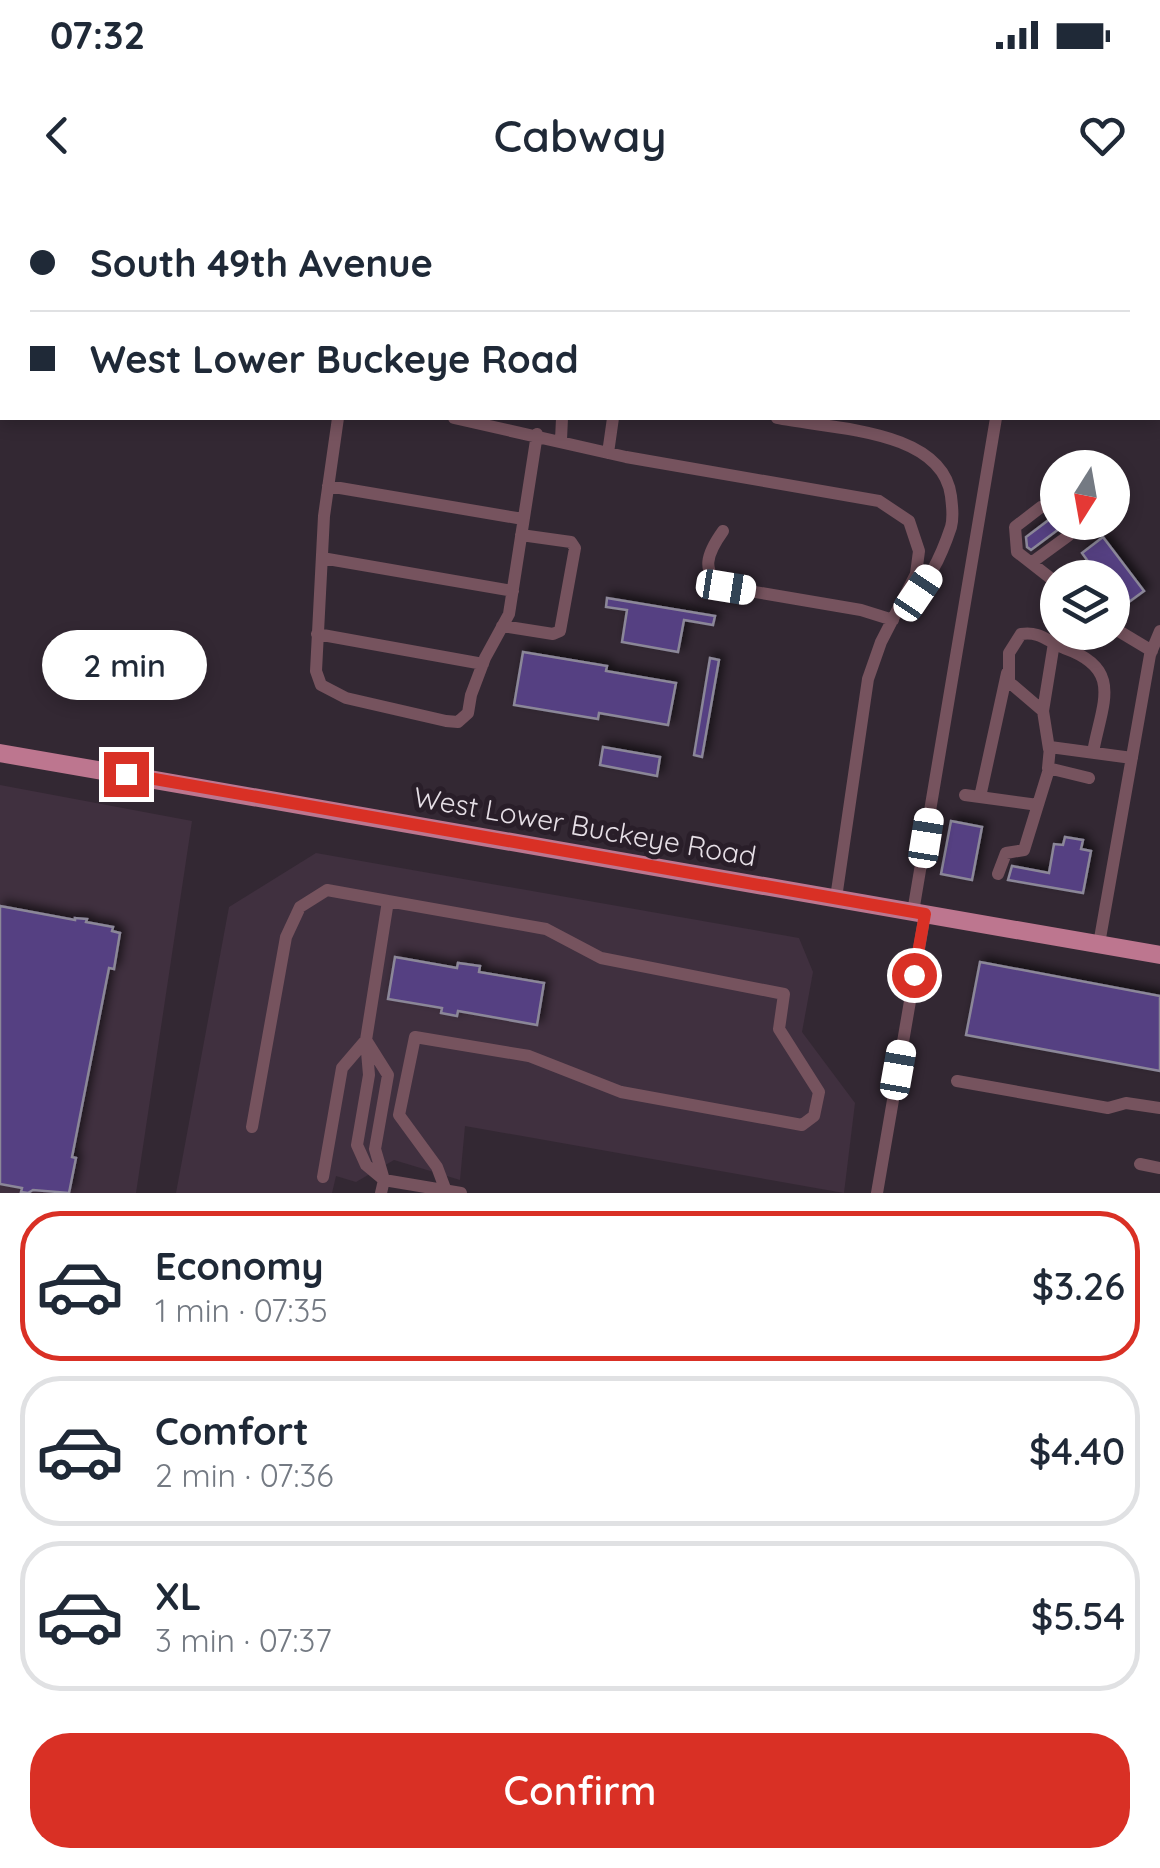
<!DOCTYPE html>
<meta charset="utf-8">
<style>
:root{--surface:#fff;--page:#f6f6f7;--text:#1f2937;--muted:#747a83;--line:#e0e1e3;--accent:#d93025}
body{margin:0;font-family:Quicksand,sans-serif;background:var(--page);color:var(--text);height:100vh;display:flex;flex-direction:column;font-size:38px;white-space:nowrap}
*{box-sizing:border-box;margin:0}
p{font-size:32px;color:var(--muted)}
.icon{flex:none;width:55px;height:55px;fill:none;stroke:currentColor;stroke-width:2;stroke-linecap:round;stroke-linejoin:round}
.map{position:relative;height:993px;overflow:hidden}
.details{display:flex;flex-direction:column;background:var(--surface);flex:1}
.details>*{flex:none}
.guide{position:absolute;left:0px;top:0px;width:1160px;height:220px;box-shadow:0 5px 15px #0003;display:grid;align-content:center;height:220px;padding:0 30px;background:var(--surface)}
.needle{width:65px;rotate:191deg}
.buttons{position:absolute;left:1040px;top:250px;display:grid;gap:20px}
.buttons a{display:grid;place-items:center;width:90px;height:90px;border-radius:50%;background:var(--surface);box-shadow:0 5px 15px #0003;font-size:50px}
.end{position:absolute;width:45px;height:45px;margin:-22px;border:12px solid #d93025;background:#fff;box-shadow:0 0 0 5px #fff}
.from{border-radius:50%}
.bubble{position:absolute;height:70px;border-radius:35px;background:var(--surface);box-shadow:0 5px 15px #0003;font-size:32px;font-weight:600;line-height:70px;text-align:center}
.car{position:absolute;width:30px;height:60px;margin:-30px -15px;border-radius:12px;box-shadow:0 0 8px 2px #0007;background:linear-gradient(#fff 24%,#345 0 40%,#fff 0 76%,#345 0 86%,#fff 0)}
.guide b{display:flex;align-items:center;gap:35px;height:95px;font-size:38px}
.guide b+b{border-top:2px solid var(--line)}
.guide i{width:25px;height:25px;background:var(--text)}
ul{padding:18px 0 0;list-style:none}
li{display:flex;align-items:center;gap:30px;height:150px;margin:0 20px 15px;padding:0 10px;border:5px solid var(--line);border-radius:40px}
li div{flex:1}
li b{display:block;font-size:38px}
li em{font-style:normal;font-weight:600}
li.active{border-color:var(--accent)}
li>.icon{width:90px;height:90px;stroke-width:1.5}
.primary-button{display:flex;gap:20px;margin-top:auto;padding:20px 30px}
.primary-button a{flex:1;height:115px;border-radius:40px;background:var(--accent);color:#fff;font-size:40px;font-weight:600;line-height:115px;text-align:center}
.status{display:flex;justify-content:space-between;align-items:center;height:70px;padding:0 50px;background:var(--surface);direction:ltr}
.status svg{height:28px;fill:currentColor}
header{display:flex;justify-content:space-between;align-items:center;height:130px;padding:0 30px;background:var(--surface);font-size:45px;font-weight:600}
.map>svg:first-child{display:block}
.built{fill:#40303f}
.building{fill:#553f82;stroke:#8b8798;stroke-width:2.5;filter:url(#shadow)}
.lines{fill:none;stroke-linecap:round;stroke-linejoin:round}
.minor{stroke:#76535e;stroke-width:12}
.major{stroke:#bd768f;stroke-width:18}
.route{stroke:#d93025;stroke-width:12}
.labels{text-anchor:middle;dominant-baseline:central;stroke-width:10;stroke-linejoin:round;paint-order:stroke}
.street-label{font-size:28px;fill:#e6dfe6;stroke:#291e29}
</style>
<div class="status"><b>07:32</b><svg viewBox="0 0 49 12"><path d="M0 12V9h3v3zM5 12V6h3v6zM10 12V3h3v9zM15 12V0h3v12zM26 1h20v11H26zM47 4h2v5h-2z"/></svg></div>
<header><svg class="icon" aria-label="back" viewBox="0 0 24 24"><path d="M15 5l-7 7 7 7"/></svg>Cabway<svg class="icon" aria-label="heart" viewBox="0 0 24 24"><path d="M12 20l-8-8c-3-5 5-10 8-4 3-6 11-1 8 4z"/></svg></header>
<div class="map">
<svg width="1160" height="993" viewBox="0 0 1160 993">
<defs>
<filter id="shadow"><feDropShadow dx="4.5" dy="-4.5" stdDeviation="5" flood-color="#0009"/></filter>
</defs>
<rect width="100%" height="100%" fill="#332833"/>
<path class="built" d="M0 585 192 621 136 993H0Z
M316 653 799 738 813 772 802 832 855 903 844 993 465 926 460 980 394 960 356 982 336 976 332 993H176L229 707Z"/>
<path class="building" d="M1054 316 1061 323 1059 329 1031 350 1027 347 1026 337Z
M1103 337 1144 391 1122 407 1112 395V378H1100L1082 353Z
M607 398 715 416 713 425 684 420 678 452 622 442 627 410 606 407Z
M523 452 607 466 606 471 676 483 668 525 599 513 598 519 514 505Z
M710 458 719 460 702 557 694 555Z
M603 547 660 557 657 576 600 565Z
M951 621 982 627 972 680 941 674Z
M1065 637 1083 640 1081 649 1091 651 1083 693 1008 680 1012 666 1049 673 1054 644 1063 645Z
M0 706 75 720V718L87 719 86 722 113 727 112 731 120 733 114 769 109 768 72 957 76 958 69 993 33 990 28 993 21 992 22 988 0 984Z
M395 757 457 768 458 763 480 766 479 772 544 783 537 825 458 811 457 816 441 813 442 808 388 799Z
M980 762 1160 796V871L966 835Z"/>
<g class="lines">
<path class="minor" d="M891 0 905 2
M941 2 942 0
M1101 2 1102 0
M1158 42 1160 28
M1158 116H1160
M1158 142 1160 126
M1158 182H1160
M338 218 324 316 316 471 321 485 346 498 446 521 458 522 468 513 471 495 485 458 509 414 537 234
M454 218 626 257 879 301 909 321 919 351 916 374 881 442 868 479 836 698
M777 218C828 229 942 228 951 296 952 307 954 316 951 327 941 357 928 385 903 406
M561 240 562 218
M608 253 613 218
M328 286 523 319
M1058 306 1041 307 1015 327 1017 352 1058 384
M723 331C708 352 698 373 726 387L861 410 893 420
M322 358 513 391
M1031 363 1068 336 1072 322
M502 426 553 434 560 431 575 348 571 342 521 335
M1112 427 1152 451
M317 434 483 464
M1043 511 1054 443
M1049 549 1043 511 1009 482V453L1021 434C1040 431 1047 441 1064 448 1124 469 1102 503 1093 552
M1089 578 1048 568 1050 547 1132 558
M965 595 1038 605
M980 597 1007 473
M998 674 1006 653 1024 650 1049 569
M913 712 996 218
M1099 744 1150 455 1160 431
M957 881 1108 908 1126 903 1160 908
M252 927 286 737 300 707 327 690 388 701
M1140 964 1160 968
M323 977 342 868 366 840 388 875 375 949 384 980 381 993
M446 991 437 967 399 915 415 837 529 856 621 892 802 925 814 916 819 892 779 829 784 794 601 758 546 729 388 701 366 840 369 875 357 945 366 965 384 980 461 993
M877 993 925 714"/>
<path class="major" d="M0 553 1160 755"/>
</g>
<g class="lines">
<path class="route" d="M126 574 925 714 914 775"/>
</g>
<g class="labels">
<g class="street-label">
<text transform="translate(585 626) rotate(10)">West Lower Buckeye Road</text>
</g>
</g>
</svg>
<div class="buttons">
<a><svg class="needle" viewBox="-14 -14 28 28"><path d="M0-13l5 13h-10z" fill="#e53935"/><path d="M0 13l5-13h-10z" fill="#747a83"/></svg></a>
<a><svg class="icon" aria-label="layers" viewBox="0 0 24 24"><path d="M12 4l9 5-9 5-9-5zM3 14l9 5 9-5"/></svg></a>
</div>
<i class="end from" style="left:914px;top:775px"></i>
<i class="end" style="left:126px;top:574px"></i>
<div class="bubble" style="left:42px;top:430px;width:165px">2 min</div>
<i class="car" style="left:726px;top:387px;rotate:99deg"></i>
<i class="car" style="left:918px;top:393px;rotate:34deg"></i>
<i class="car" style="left:926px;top:638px;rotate:9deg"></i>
<i class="car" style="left:898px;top:870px;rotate:10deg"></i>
<div class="guide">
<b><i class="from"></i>South 49th Avenue</b>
<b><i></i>West Lower Buckeye Road</b>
</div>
</div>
<section class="details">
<ul>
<li class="active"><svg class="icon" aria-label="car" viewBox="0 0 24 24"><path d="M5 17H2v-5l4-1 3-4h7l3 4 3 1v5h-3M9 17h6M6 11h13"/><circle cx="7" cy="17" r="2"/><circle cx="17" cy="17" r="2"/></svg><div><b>Economy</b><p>1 min · 07:35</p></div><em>$3.26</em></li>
<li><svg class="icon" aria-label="car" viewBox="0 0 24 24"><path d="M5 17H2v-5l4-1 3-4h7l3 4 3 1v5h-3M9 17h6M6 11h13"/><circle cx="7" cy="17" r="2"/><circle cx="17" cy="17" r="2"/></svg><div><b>Comfort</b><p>2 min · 07:36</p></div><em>$4.40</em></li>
<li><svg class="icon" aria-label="car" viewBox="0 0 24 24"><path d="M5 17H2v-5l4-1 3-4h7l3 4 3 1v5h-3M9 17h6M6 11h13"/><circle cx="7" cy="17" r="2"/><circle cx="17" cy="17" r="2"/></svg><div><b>XL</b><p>3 min · 07:37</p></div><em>$5.54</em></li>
</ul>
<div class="primary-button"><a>Confirm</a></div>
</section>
